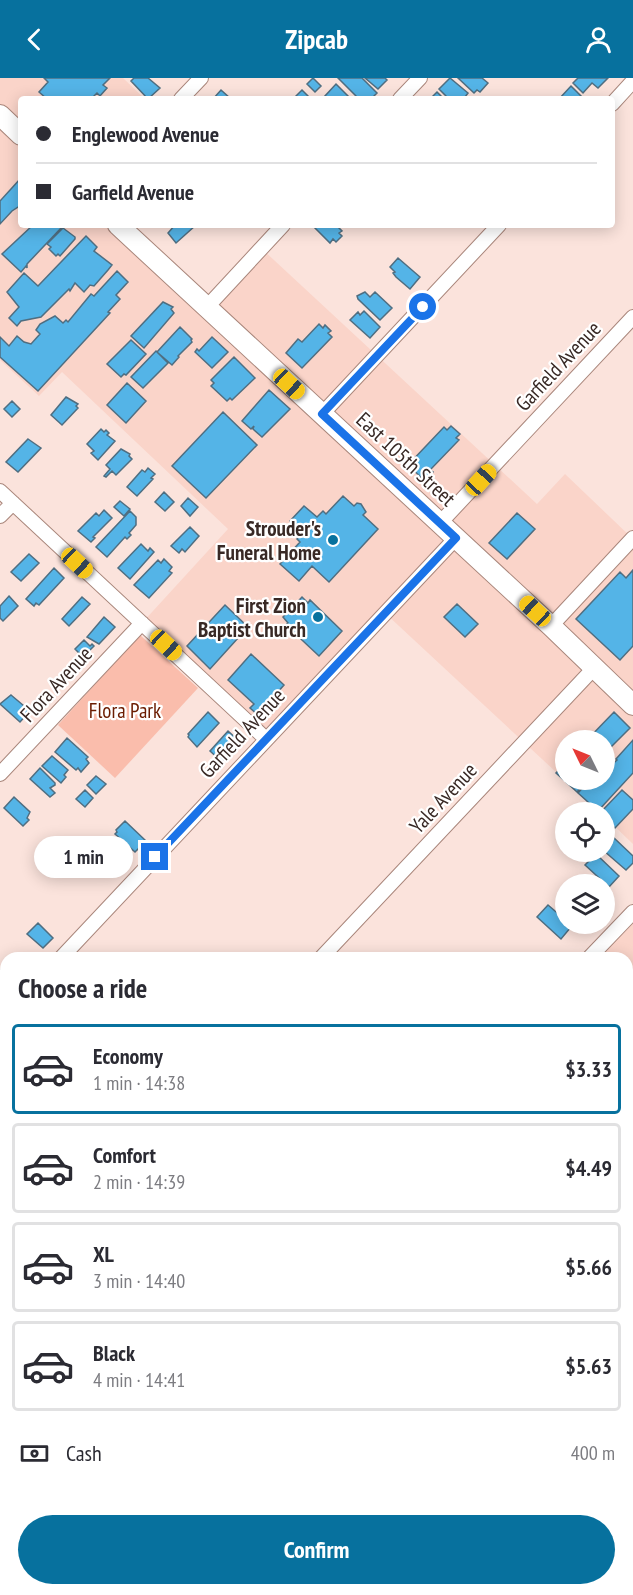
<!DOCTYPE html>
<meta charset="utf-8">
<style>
:root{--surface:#fff;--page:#f7f7f7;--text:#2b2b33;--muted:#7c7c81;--line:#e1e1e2;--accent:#07719e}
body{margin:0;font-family:"PT Sans Narrow",sans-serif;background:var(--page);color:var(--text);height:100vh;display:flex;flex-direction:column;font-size:22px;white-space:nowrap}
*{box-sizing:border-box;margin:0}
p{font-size:20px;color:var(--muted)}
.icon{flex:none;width:33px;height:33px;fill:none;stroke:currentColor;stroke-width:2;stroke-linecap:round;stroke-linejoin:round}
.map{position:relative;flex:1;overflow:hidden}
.details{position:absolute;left:0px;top:874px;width:633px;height:644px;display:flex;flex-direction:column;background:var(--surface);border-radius:18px 18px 0 0;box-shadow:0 3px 15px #0003}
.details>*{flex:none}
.hud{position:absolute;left:18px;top:18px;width:597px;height:132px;border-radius:6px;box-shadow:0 3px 15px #0003;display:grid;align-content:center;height:132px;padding:0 18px;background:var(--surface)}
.needle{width:39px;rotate:313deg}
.buttons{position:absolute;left:555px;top:652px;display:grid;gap:12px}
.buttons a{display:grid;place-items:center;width:60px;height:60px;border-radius:50%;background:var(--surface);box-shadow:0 3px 15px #0003;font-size:30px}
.end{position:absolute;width:27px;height:27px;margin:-14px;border:8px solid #1a73e8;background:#fff;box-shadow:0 0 0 3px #fff}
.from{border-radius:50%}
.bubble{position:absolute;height:42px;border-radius:21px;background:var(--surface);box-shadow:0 3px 15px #0003;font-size:20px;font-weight:800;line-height:42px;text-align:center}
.car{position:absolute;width:18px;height:36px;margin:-18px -9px;border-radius:8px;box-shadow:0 0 4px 2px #0007;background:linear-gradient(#f5c518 24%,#345 0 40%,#f5c518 0 76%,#345 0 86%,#f5c518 0)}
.hud b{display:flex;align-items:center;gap:21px;height:57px;font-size:22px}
.hud b+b{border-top:2px solid var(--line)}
.hud i{width:15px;height:15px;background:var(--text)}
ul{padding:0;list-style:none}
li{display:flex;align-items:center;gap:18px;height:90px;margin:0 12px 9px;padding:0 6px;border:3px solid var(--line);border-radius:6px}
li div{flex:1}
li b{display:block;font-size:22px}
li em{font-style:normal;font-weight:800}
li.on{border-color:var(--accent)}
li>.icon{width:54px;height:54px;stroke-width:1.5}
h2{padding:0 18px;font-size:27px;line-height:72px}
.pay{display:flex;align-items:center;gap:15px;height:66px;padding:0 18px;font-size:22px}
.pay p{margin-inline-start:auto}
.button{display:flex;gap:12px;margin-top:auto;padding:12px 18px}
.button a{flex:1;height:69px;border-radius:36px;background:var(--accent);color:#fff;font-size:24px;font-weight:800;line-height:69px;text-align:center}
header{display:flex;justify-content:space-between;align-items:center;height:78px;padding:0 18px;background:var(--accent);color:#fff;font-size:27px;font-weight:800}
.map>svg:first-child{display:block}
.built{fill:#fad4c9;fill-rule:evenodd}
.green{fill:#fabdac}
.building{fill:#54b4e7;stroke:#4f6e81;stroke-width:1.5}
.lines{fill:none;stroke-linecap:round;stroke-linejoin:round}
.street-casing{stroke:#a9867b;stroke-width:16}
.secondary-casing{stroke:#a9867b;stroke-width:22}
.street{stroke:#fff;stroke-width:14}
.secondary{stroke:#fff;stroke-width:20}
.route{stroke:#1a73e8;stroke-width:8}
.poi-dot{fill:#07719e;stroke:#fff;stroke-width:2}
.labels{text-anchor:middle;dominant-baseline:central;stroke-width:4.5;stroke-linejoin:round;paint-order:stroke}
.street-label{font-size:21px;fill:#382925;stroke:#fff}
.poi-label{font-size:21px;font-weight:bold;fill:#382925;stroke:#fff;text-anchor:end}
.park-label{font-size:21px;fill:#6b1c01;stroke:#fff}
</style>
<header><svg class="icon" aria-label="back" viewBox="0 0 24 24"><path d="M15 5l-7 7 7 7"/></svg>Zipcab<svg class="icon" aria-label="person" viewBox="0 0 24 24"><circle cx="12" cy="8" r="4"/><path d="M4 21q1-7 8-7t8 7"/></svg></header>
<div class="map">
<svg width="633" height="1517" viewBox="0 0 633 1517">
<rect width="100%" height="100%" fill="#fbe3dc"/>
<path class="built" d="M0 0H123L145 21H21V147H118L207 229 261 170 537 426 565 396 633 461V766L605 739 604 735H600L385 535 266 661 142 545 228 451 62 294 39 318 0 282ZM566 663H604V702H566Z
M633 834V904L627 898V880H608L598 871Z"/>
<path class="green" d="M140 557 198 610 115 700 58 647Z"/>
<path class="building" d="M44 0H110L103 7 107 10 100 18 97 15 91 21H47L39 14 48 4Z
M134 0H148L160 10 148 21 131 3Z
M313 0 321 8 315 14 307 6Z
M338 0H362L377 15 371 21H359Z
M365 0H385L387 2 378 11Z
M450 0 468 15 465 19 467 21H449L439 11Z
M458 0H482L488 5 480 14 477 12 474 15Z
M578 0H608L598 10 592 5 583 15 573 5Z
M336 6 351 21H329L325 18Z
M571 8 584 21H559Z
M221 12 230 20 232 21H213Z
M302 12 311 21H293Z
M437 14 444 21H430Z
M21 100V127L12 133 0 146V123Z
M33 147H60L62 149 27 186V190L26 188 21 194 2 176Z
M175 147H196L176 165 168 155Z
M312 147H336L342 153 339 155 342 158 336 164 333 161 330 165Z
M63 150 75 159V161L60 178 58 176 56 178 49 171 51 169 47 166Z
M86 158 97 169 94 173 112 187 108 192 94 208 90 207 84 214 75 205 70 213 69 211 41 239 21 243 17 248 9 240 19 229 7 214 24 195 38 208Z
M398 180 420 199 410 211 396 199 393 195 395 194 390 189Z
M117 193 128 204 116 217 120 221 108 234 110 235 38 313 0 279V259L9 268 17 258 24 264 31 266 40 256 36 252 40 246 55 238 63 245 66 242 68 244 91 216 94 218Z
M365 214 370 219 375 214 392 230 380 242 358 221 357 218Z
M163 224 173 229 171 231 174 235 144 270 131 258Z
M364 233 380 249 370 260 350 242 358 234 360 237Z
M319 246 323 250 325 247 331 253 328 255 332 259 302 290 286 275 298 261 302 264Z
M180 249 192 261 191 262 192 264 178 278 179 279 172 287 157 274Z
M212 259 228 274 212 290 195 274 197 271 199 273Z
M131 262 146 276 126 297 124 296 121 299 107 286Z
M156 273 168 285 143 310 131 299Z
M234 279 255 300 232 322 230 320 227 323 211 308 214 305 211 302Z
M127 305 146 323 126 345 107 327Z
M269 312 290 331 262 359 253 351 254 348 251 351 242 343Z
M66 319 78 326 76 328 78 330 62 347 51 337Z
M12 323 20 331 12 339 4 331Z
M223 334 257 367 206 420 172 388Z
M451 348 460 356 456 360 459 362 430 392 433 394 425 403 408 387 444 349 447 352Z
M101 351 104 354 106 352 109 355 107 357 115 363 98 382 91 375 94 373 87 366Z
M28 361 41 370 18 394 6 384Z
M121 371 130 376 129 378 132 381 116 397 112 393 106 399 104 398 110 391 106 387Z
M148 390 155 396 151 400 153 401 137 418 127 409 142 392 145 394Z
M164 414 174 424 165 433 155 424Z
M343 418 354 428 357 425 361 426 366 434 363 437 378 451 329 504 312 488 299 503 280 486 300 464 297 461 303 455 290 443 304 428 317 439 323 433 326 436Z
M188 420 198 429 190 438 181 428Z
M120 423 130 431 124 438 114 429Z
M104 432 112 440 93 459 95 460 91 464 78 453 96 435 99 438Z
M130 433 136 439V447L129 455 131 457 127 461 125 459 107 479 96 469Z
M517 435 535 451 507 481 489 465Z
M190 449 199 458 185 474 182 471 179 475 171 468Z
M141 466 148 473 150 470 154 474 130 501 118 490Z
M29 476 39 485 21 503 11 494Z
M164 481 172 489 169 493 172 495 149 520 134 507 158 482 161 485Z
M54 490 64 500 39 527 36 525 34 528 26 521Z
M633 492V568L620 582 576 541 620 494 626 500Z
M9 518 18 528 3 543 0 540V528Z
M82 519 90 526 69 548 62 541Z
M302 519 308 525 310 522 342 553 319 578 286 547 288 545 283 539Z
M457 526 478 546 465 559 444 539Z
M225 527 248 549 210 591 187 568Z
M104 539 115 549 99 566 87 559Z
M84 562 90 568 92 566 94 568 83 579 75 571Z
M251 576 284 607 276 616 281 620 274 628 269 623 257 636 250 630 254 626 228 602Z
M11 617 30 633 20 644 0 626Z
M208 634 219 645 197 669 188 659 189 657 188 656Z
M614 634 630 650 604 676V663H586Z
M228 653 240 664 236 671 232 672 234 674 229 676 222 684 210 673Z
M67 660 88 679 86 681 89 685 81 694 78 690 76 692 55 674Z
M633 662V695L598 733 578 715 587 705 591 709 598 702H604L607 691 617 682 616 681Z
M52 678 68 692 64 697 66 699 61 705 42 688Z
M566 685V702H584L586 704 577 714 556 695Z
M40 690 55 705V707L50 710 55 715 50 719 30 701Z
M96 698 106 706 96 716 87 707Z
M85 712 93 720 85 729 76 721Z
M622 712 633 722V731L615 750 604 740V735H600Z
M14 719 30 734 27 740 29 742 23 748 4 730Z
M125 743 146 763 135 774 115 756 117 754 116 752Z
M613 759 633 778V785L626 792 604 773V768Z
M112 765 129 781 118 792 102 776Z
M596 776 619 798 609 809 585 787Z
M548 827 562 839 566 846 571 849 561 861 537 839Z
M38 845 53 860 43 870 27 856Z
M6 886V908L4 910 0 906V893Z
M627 943 633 949 627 957Z
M633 972V987L627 982V979Z
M627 1025 633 1031V1045L628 1050Z
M633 1140V1157L627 1151V1147Z
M627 1160 633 1165V1178L628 1183Z
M0 1480 6 1485V1506L0 1501Z
M29 1512H41L44 1515 42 1517H34Z
M52 1512H65L70 1517H48Z
M72 1512H84L80 1517Z"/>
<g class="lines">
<defs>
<path id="street" d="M181 21 201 0
M400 21 420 0
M612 26 633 3
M207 229 283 147
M322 336 499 147
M0 413 266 661
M0 438 13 425
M440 445 633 239
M551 548 633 460
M0 696 142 545
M61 880 456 460
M321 880 595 589
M589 880 633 834
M0 946 6 939
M627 1104 633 1097
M0 1223 6 1217
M627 1368 633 1362
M0 1439 6 1432
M118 1517 122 1512
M311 1517 316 1512
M505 1517 510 1512"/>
<path id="secondary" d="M0 37 21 57
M118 147 551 548 633 627"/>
</defs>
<use href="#street" class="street-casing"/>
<use href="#secondary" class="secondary-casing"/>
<use href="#street" class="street"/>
<use href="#secondary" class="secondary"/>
</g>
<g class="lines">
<path class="route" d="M155 779 456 460 322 336 423 229"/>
</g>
<g class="poi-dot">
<circle cx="333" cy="462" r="6"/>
<circle cx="318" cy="539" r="6"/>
</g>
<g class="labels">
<g class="street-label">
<text transform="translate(558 288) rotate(-47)">Garfield Avenue</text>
<text transform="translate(406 381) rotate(43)">East 105th Street</text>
<text transform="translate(56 606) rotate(-47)">Flora Avenue</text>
<text transform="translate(242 655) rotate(-47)">Garfield Avenue</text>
<text transform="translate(443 720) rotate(-47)">Yale Avenue</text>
</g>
<g class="poi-label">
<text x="321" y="450">Strouder's<tspan x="321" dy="24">Funeral Home</tspan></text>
<text x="306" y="527">First Zion<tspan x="306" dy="24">Baptist Church</tspan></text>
</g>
<g class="park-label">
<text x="125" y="632">Flora Park</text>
</g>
</g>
</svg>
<div class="buttons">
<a><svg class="needle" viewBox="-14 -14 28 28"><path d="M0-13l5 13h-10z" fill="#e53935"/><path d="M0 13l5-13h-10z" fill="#7c7c81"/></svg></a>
<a><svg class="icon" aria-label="locate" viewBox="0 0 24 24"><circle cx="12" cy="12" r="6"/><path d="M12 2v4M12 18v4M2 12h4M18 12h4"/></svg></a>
<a><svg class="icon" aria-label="layers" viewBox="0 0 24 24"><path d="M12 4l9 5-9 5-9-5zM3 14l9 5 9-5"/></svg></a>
</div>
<i class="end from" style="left:423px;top:229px"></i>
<i class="end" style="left:155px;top:779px"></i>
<div class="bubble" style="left:34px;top:758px;width:99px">1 min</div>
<i class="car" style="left:289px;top:306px;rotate:133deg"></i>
<i class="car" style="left:481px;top:402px;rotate:43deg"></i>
<i class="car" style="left:77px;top:485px;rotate:133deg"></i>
<i class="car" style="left:535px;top:533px;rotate:313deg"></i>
<i class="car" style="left:166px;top:567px;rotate:133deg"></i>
<div class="hud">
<b><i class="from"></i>Englewood Avenue</b>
<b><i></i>Garfield Avenue</b>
</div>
<section class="details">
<h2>Choose a ride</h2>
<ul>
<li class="on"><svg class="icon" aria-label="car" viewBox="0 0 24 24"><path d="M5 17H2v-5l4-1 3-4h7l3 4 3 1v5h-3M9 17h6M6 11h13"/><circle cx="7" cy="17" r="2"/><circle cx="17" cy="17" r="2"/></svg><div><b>Economy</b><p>1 min · 14:38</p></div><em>$3.33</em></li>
<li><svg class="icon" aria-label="car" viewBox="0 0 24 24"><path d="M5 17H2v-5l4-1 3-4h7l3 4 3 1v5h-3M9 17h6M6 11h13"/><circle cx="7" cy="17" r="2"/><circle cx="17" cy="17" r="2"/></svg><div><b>Comfort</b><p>2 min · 14:39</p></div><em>$4.49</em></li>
<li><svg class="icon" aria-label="car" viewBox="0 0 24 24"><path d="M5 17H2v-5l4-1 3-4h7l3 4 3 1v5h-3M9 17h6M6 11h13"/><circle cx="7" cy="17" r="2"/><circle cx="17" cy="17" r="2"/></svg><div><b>XL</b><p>3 min · 14:40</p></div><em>$5.66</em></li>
<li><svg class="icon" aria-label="car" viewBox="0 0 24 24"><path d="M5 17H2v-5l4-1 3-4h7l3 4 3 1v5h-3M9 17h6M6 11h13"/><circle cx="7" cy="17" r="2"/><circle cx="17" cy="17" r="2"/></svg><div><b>Black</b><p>4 min · 14:41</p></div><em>$5.63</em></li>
</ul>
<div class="pay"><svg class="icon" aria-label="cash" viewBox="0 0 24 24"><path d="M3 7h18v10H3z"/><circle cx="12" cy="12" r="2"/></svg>Cash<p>400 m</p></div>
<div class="button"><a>Confirm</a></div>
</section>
</div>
